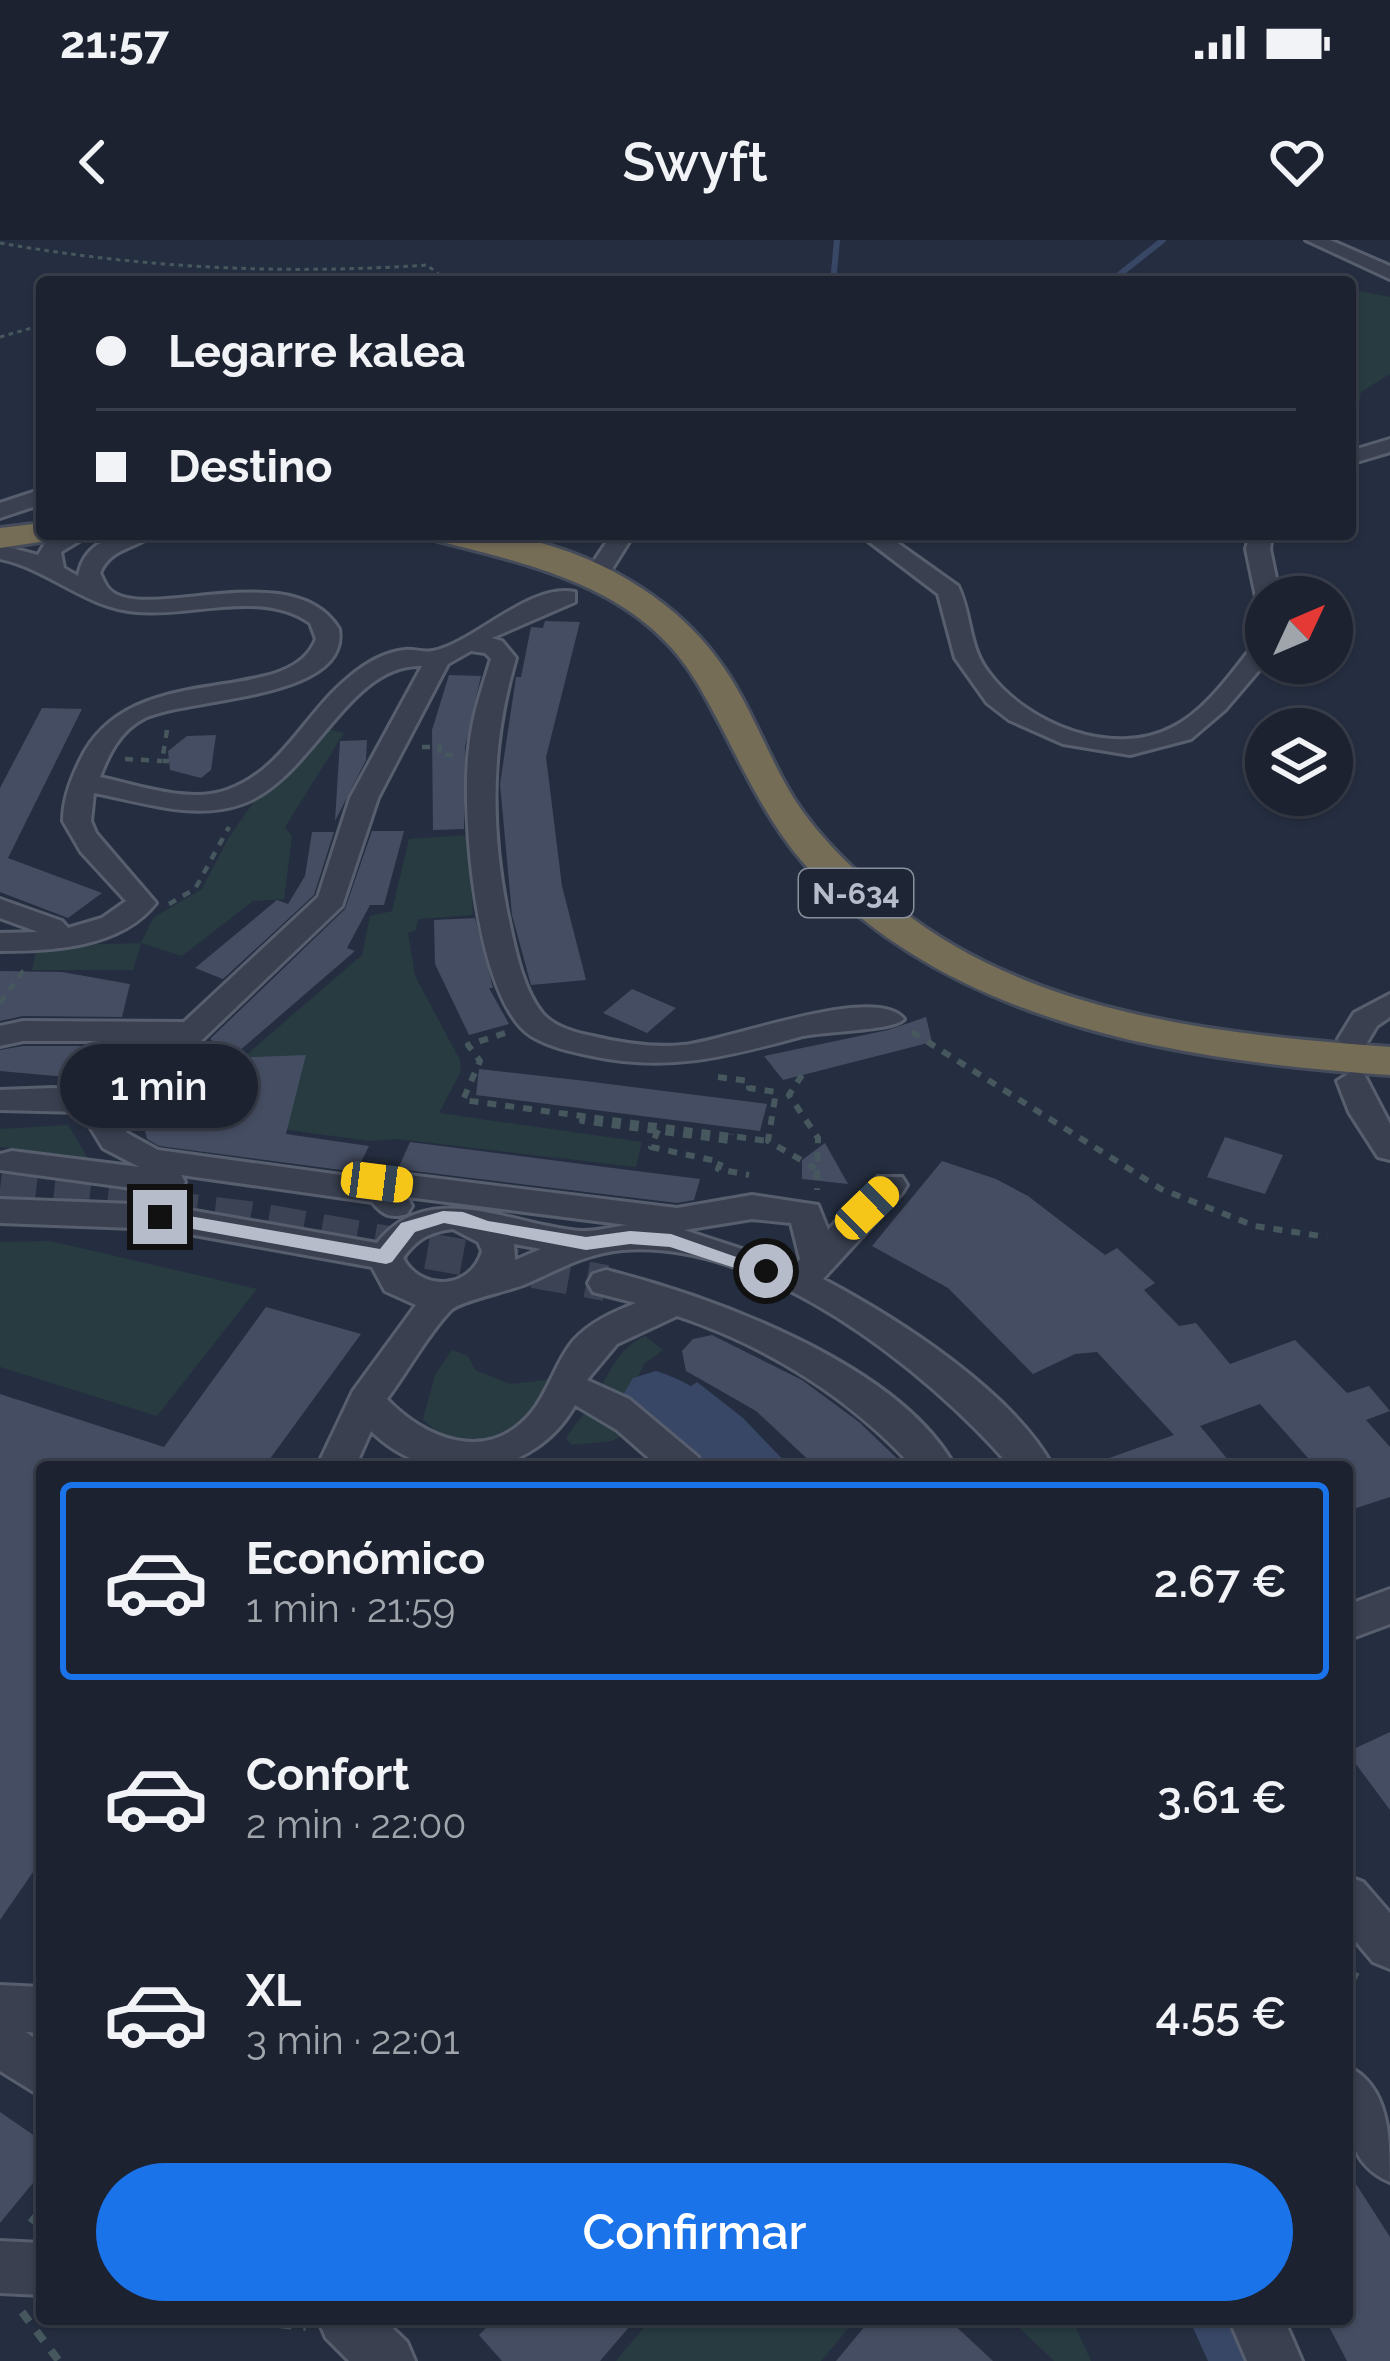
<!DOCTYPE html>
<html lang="es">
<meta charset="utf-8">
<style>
:root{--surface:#1c2230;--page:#292f3c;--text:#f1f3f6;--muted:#a0a4ab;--line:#3a3f4c;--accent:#1a73e8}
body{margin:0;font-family:Raleway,sans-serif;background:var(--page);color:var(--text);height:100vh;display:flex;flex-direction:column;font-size:45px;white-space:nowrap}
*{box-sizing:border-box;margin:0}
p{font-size:39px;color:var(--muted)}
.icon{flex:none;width:66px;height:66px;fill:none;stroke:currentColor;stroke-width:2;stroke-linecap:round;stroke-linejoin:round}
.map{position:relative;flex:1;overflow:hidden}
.side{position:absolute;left:36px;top:1221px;width:1317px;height:864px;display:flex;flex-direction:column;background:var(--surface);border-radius:12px;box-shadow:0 3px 9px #0004,0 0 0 3px var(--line)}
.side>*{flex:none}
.hud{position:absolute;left:36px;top:36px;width:1320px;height:264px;border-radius:12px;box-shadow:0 3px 9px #0004,0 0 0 3px var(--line);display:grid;align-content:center;height:264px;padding:0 60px;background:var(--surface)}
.needle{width:78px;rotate:46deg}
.buttons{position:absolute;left:1245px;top:336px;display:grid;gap:24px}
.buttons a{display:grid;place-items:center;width:108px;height:108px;border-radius:50%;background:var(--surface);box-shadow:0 3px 9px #0004,0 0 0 3px var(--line);font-size:60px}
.end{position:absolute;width:54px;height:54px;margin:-27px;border:15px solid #b6bcca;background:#111;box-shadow:0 0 0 6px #111}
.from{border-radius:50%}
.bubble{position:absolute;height:84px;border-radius:42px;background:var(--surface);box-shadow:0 3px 9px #0004,0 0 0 3px var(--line);font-size:39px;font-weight:600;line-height:84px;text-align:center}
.car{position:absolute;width:36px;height:72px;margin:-36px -18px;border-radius:15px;box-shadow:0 0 9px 3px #0007;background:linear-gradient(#f5c518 24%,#345 0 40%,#f5c518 0 76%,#345 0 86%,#f5c518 0)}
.hud b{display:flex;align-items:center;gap:42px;height:114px;font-size:45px}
.hud b+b{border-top:3px solid var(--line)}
.hud i{width:30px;height:30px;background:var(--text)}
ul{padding:21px 0 0;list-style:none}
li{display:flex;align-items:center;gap:36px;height:198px;margin:0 24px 18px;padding:0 36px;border:6px solid transparent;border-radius:12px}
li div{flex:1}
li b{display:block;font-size:45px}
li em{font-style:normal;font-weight:600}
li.selected{border-color:var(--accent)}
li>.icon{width:108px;height:108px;stroke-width:1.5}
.primary-button{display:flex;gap:24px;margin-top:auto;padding:24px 60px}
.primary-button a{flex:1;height:138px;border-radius:72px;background:var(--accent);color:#fff;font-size:48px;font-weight:600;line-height:138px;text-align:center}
.status{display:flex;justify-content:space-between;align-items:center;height:84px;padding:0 60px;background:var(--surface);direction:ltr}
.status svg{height:33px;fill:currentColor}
header{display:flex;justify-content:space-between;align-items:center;height:156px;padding:0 60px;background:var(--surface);font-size:54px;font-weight:600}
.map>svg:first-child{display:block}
.green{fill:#273b41}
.water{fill:#394767}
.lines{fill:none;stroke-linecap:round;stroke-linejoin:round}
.stream{stroke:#394767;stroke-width:6}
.river{fill:#394767;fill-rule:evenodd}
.building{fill:#454d62}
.minor-tunnel{stroke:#3b4355;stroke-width:36;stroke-dasharray:36 18;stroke-linecap:butt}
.minor-casing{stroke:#575e6d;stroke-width:6}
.highway-casing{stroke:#444b5a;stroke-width:6}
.path-far3{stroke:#46585e;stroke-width:3;stroke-dasharray:4.5 4.5;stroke-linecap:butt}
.path-far2{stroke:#46585e;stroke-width:4.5;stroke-dasharray:8 8;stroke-linecap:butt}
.path-far1{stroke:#46585e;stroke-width:6;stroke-dasharray:9 9;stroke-linecap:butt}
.path{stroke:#46585e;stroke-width:8;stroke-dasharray:12 12;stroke-linecap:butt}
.minor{fill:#3a4050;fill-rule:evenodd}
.highway{fill:#766d57;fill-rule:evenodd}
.route{fill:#b6bcca}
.labels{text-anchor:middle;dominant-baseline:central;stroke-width:9;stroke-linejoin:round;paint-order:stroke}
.shield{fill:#1e2535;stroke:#888f9d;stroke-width:3}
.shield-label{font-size:30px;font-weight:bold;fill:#b6bcca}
</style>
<div class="status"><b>21:57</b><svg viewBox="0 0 49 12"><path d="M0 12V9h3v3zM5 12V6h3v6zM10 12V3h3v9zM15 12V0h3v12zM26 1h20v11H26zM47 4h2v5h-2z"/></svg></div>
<header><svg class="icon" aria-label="back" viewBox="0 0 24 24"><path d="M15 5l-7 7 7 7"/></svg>Swyft<svg class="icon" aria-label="heart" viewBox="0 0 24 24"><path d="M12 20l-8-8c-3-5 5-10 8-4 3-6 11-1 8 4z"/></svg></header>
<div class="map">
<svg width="1390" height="2121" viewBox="0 0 1390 2121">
<rect width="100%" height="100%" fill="#252e40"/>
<path class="green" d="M1350 49 1390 57V134L1361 152 1358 172 1350 170Z
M323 488 344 493 285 587 292 596 284 659 253 661 182 716 141 703 133 730H32L37 706 141 703 153 678 202 649 229 597 260 553Z
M468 595 473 675 418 679 416 690 408 693 415 736 460 820 461 831 439 873 642 902 636 927 397 899 370 901 198 878 194 860 362 715 370 676 392 671 409 599Z
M68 885 88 918 0 907V889Z
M50 1001 257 1049 157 1176 0 1127V1002Z
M645 1096 663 1110 644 1124 625 1164 633 1190 612 1201 572 1205 566 1199C573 1185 582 1178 590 1166 609 1138 612 1112 645 1096Z
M452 1110 468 1116 475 1130 510 1144 546 1140 561 1124C554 1137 548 1154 539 1165 512 1199 454 1216 423 1179L435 1135Z
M651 2079H856L821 2121H616Z
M1010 2079H1072L1091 2121H1054Z"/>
<path class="water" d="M697 1142 743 1178 790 1227H721L659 1169Z
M1189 2079H1236L1255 2121H1208Z"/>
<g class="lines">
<path class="stream" d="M833 42 837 0
M1110 42 1163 0"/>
<path class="river" d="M656 1131C702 1145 751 1185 774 1227H698L633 1172 623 1155 633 1138Z"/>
</g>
<path class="building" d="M545 381 580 382 546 517 562 646 586 740 531 745 512 675 500 544 516 437H521L531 387 543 388Z
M449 435 481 436 465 507 464 589 433 590 432 490Z
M42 468 82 469 8 618 102 653 68 678 0 652V548Z
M216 495 211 530 201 538 170 530 168 511 187 496Z
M367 500 366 520 335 581 340 501Z
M372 591H404L384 665H370L347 708 355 711 231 818 306 815 286 894 369 906 356 932 159 906 147 899 137 857 184 820 239 826 210 799 345 669Z
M312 592H334L314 655 223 739 195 728 277 660 288 664 305 636Z
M475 678 493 748H489L509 784 469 795 435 724 434 680Z
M0 731 62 732 130 744 122 777 23 776 0 781Z
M632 749 676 768 647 793 603 773Z
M926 777 932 802 783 840 764 816 888 790Z
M23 806H114L112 813 134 815 99 840 0 831V810Z
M479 829 577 840 767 864 760 891 476 855Z
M1225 897 1283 915 1265 954 1207 937Z
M410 902 605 927 700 939 694 960 677 963 398 929Z
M825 903 848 944 802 939V920Z
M942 921 996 939 1028 956 1105 1015 1117 1008 1155 1043 1144 1050 1179 1086 1196 1083 1230 1124 1295 1100 1347 1153 1369 1146 1390 1171 1366 1180 1390 1207V1257L1347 1271V1227H1316L1260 1164 1200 1186 1234 1227H1096L1095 1223 1174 1195 1097 1112 1075 1114 1033 1134 948 1048 872 1006Z
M266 1067 361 1094 264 1227H42V1619L0 1680V1154L164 1207Z
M712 1095 802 1140 859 1182 906 1227H816L756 1171 686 1131 682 1111 693 1099Z
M1390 1492V1570L1347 1512Z
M0 1872 42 1901V1932L0 1983Z
M1347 1930 1390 1997V2121H1347L1325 2079H1347Z
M495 2079H636L600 2121H502L479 2095Z
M871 2079H948L993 2121H836Z"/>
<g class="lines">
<path class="minor-tunnel" d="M0 949 249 979 606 1043"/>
<defs>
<path id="minor" d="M1306 0H1330L1390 26V39Z
M1390 199V212L1350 224V211Z
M42 249V264L0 278V263Z
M59 294H91L61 312 64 328 78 336C85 297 121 294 154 294 136 309 111 307 100 333 103 338 105 345 109 349 142 385 293 313 339 389 351 461 185 457 143 479 120 491 109 514 100 537 138 545 189 564 227 550 282 531 305 473 348 438 363 425 384 412 405 410 414 409 424 413 433 411 474 403 530 342 575 352V362L492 398 502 401 516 418C491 504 490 583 507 671 514 703 521 747 543 774 555 787 576 793 592 796 621 803 653 808 683 805 727 801 875 743 904 779 894 791 821 791 799 797 727 817 666 832 592 816 572 812 549 807 531 796 475 760 461 570 469 508 472 477 482 448 491 419L485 413 471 411 448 424 378 558 342 666 203 799 149 844 112 868 127 893 158 910 363 938 377 931 677 968 752 955 818 965 828 990 878 937H902L907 945 902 953 823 1039C897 1078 1013 1152 1053 1227H1011C926 1129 761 998 622 1010 588 1013 559 1029 528 1043 511 1051 462 1060 451 1070 427 1095 408 1131 387 1159 426 1200 488 1224 531 1173 549 1151 555 1123 573 1101 590 1082 613 1072 636 1063L593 1052 588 1043 593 1034 606 1030C713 1057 899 1124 955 1227H913C849 1157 767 1106 677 1076L617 1104 587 1140 629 1159 698 1217 703 1227H659L617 1190 575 1165C534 1239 432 1252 371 1191L355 1227H317L353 1151 416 1065 385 1051 372 1027 161 989 0 983V959L161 965 377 1003C429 937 510 985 580 991 594 992 611 987 627 985L407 957 412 966 407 974C390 979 383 975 372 962L181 935 185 942 180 950 168 953 0 930V914L12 911 139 927 103 908 81 872 0 870V850L54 848 89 853 161 801H23L0 806V786L23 781 184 782 318 657 350 558 422 426C348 423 313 539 242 564 194 581 142 562 94 553L91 581 96 593 156 663C121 708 52 711 0 711V693L38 692 0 678V659L62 681 68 688 102 678 126 661 81 612 63 581C63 557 73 533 85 511 141 417 289 469 316 399L310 383C262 349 192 377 137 372 85 368 49 329 0 319V305L38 315 48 298ZM752 979 791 983 800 1019 794 1026 684 990ZM453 989 478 1002 482 1011C471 1050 421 1052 403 1018 417 999 429 992 453 989ZM514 1004 541 1009 515 1020Z
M612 294H634L612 329H596L592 324Z
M859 294H885L958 346C972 374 968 407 989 433 1027 484 1113 519 1173 487 1208 469 1233 430 1257 401L1266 399V422L1225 470 1191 499 1130 515 1063 504 1009 480 987 463 955 418 938 354Z
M1250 294H1272L1270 309 1280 357H1266V364L1256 357 1246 309Z
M1390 754V777L1377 786 1365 806H1343L1338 799 1354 773Z
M1353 831 1364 834 1390 884V920L1378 917 1349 872 1337 841Z
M1390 1349V1384L1347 1400V1365Z
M1347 1636 1363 1642 1390 1673V1729L1373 1722 1347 1691Z
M0 1745 42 1747V1793L26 1792 42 1804V1857L0 1831Z
M1347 1826C1390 1846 1390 1898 1390 1942 1341 1922 1347 1871 1347 1826Z
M0 2001 42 2003V2055L0 2053Z
M318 2079H383L407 2102 415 2121H349L326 2098Z
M1229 2079H1284L1302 2121H1247Z"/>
<path id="highway" d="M42 283V294H57L53 300 0 308V288Z
M433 294C453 294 476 292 496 294 581 305 670 352 719 421 750 463 766 513 793 557 820 600 860 636 899 668 1034 776 1225 795 1390 807V835C1190 821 965 789 818 639 762 582 738 513 699 446 644 349 537 326 438 301Z"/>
</defs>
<use href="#minor" class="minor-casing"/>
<use href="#highway" class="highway-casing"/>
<path class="path-far3" d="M0 3C142 28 283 35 427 25L448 42
M0 97 42 85"/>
<path class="path-far2" d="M167 490 162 521H169
M422 507H440L439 515H453
M125 519 162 521
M169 664 195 649 229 587
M0 763 26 727"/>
<path class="path-far1" d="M912 792 1161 949 1255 986 1327 997
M505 793 468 805 480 821 463 860 768 901
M802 835 789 855 818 898 817 950
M718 837 749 841V848L776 852 768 901 815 928
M583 875 582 881 730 901 731 894
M658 890 651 907 721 922 718 929 749 935"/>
<path class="path" d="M1347 1732 1365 1741
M31 1983 42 1969
M22 2072 59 2121
M232 2079 306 2087"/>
<use href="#minor" class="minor"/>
<use href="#highway" class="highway"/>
</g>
<path class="route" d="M160 971 380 1009 401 983 443 971 463 972 488 981 586 997 630 991 671 994 776 1031 766 1038 670 1007 630 1004 586 1010 444 983 415 992 392 1022 386 1024 154 982V973Z"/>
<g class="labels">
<rect class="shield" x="799" y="629" width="114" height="48" rx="9"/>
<g class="shield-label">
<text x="856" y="653">N-634</text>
</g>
</g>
</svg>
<div class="buttons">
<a><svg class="needle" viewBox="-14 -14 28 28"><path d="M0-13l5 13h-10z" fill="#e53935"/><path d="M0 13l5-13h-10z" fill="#a0a4ab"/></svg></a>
<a><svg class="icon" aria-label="layers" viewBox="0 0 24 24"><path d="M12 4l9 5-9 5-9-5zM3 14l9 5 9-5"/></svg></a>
</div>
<i class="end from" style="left:766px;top:1031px"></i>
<i class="end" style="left:160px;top:977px"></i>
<div class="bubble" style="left:60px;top:804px;width:198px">1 min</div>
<i class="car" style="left:377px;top:942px;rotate:97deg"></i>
<i class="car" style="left:867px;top:968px;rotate:46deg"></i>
<div class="hud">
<b><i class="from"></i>Legarre kalea</b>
<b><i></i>Destino</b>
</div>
<section class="side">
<ul>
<li class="selected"><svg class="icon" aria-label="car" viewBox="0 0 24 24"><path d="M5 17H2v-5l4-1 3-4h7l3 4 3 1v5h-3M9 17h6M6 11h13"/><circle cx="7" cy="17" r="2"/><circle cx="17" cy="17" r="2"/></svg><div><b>Económico</b><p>1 min · 21:59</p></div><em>2.67 €</em></li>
<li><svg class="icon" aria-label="car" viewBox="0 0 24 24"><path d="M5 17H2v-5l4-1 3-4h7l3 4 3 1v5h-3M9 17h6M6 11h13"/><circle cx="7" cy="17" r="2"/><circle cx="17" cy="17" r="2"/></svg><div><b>Confort</b><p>2 min · 22:00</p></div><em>3.61 €</em></li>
<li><svg class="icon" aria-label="car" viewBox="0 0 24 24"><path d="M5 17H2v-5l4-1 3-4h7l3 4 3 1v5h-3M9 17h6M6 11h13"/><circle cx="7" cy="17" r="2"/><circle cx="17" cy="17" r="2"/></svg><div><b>XL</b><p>3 min · 22:01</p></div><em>4.55 €</em></li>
</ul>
<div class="primary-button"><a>Confirmar</a></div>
</section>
</div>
